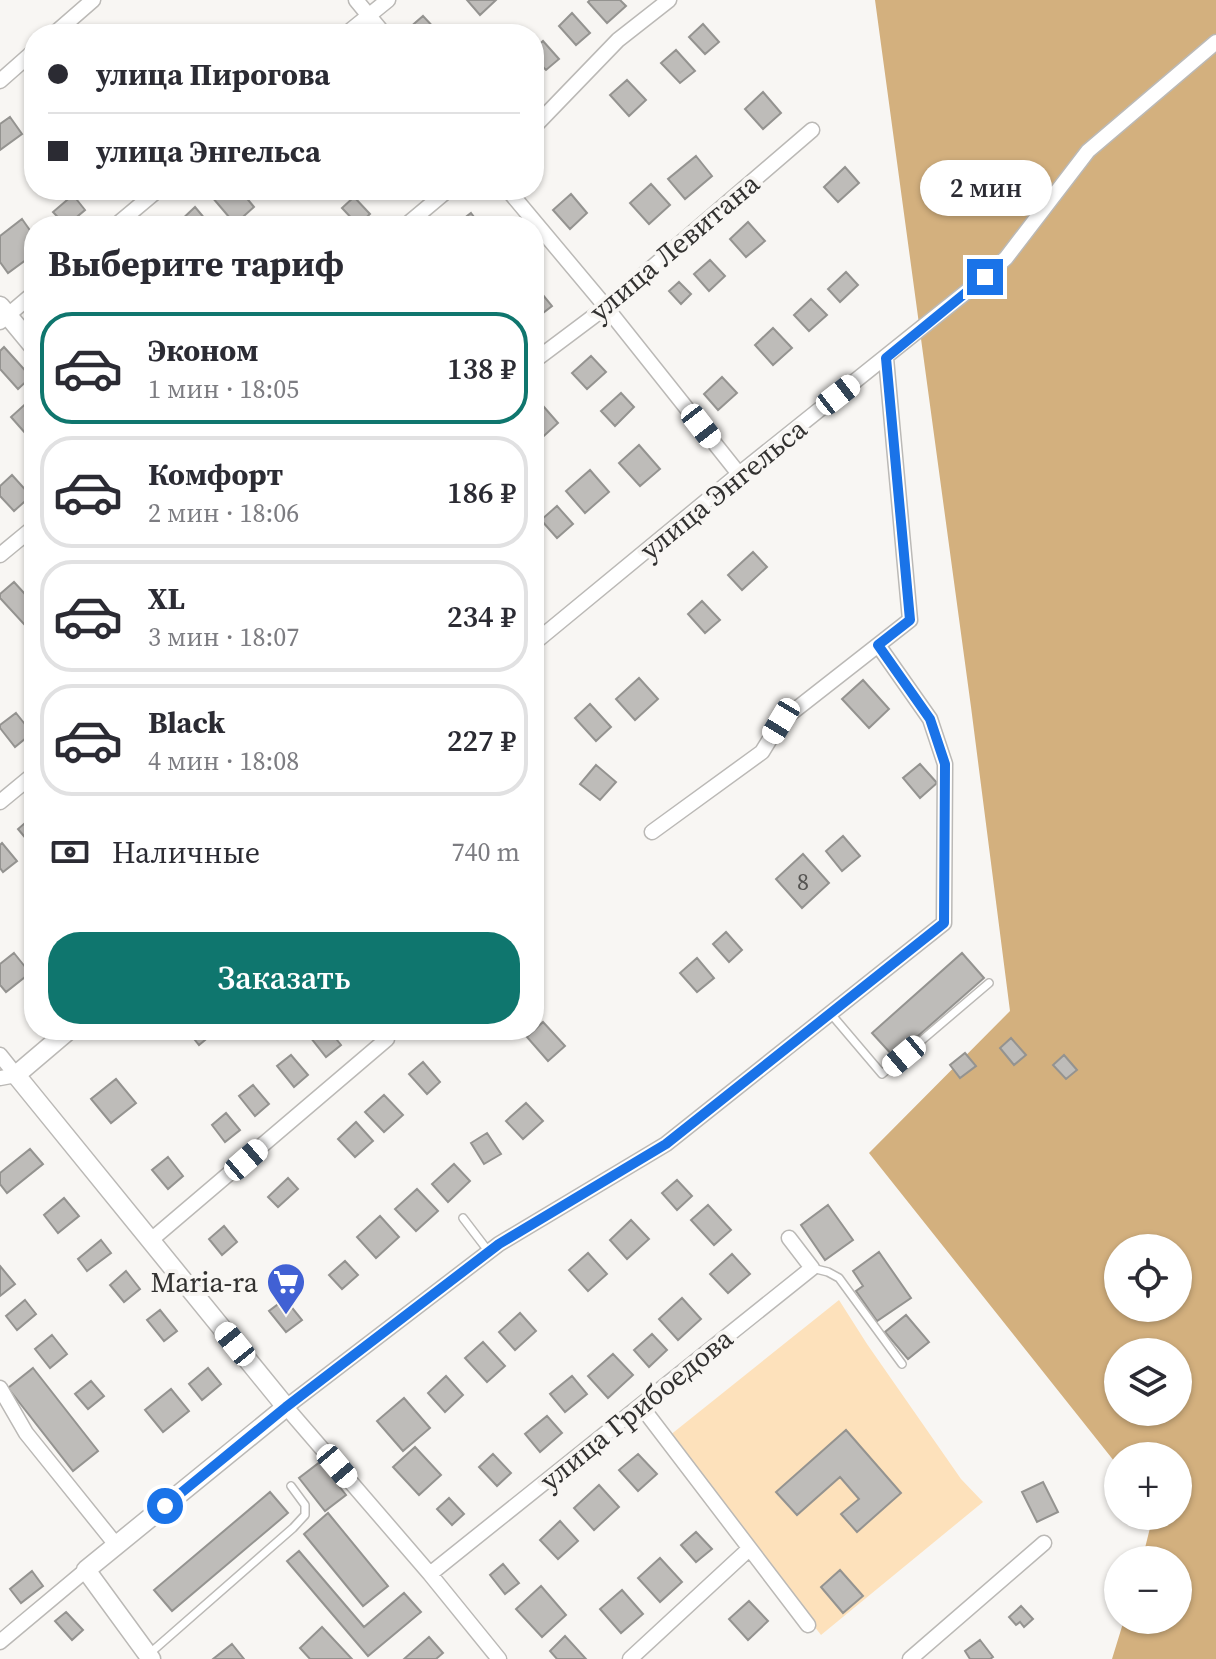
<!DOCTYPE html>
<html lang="ru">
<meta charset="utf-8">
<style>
:root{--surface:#fff;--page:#f2f2f3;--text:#2b2b33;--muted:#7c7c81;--line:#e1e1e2;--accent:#0f766e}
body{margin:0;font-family:"Source Serif 4",serif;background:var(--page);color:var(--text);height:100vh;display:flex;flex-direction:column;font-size:30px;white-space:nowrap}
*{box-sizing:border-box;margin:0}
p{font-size:26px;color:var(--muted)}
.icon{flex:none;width:44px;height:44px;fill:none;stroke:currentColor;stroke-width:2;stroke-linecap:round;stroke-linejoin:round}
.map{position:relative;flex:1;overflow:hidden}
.details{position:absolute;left:24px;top:216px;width:520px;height:824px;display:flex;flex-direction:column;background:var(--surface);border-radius:32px;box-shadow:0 2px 6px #0004}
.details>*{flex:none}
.hud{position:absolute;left:24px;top:24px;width:520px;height:176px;border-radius:32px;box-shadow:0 2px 6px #0004;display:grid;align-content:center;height:176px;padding:0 24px;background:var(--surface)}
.buttons{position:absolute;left:1104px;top:1234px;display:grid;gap:16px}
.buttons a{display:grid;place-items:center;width:88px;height:88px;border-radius:50%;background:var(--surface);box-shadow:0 2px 6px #0004;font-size:40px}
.end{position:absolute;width:36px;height:36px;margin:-18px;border:10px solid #1a73e8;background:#fff;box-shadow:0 0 0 4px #fff}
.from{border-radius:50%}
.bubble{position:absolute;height:56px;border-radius:28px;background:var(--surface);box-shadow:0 2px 6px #0004;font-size:26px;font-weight:600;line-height:56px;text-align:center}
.car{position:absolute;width:24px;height:48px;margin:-24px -12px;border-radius:10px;box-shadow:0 0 6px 2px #0007;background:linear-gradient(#fff 24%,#345 0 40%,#fff 0 76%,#345 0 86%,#fff 0)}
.hud b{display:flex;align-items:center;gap:28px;height:76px;font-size:30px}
.hud b+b{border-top:2px solid var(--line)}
.hud i{width:20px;height:20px;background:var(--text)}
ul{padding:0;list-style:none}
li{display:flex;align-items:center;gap:24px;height:112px;margin:0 16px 12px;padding:0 8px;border:4px solid var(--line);border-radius:32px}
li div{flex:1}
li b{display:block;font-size:30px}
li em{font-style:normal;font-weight:600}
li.active{border-color:var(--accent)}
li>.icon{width:72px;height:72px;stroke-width:1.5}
h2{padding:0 24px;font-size:36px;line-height:96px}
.pay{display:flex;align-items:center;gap:20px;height:88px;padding:0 24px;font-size:30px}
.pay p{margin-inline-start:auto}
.cta{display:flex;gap:16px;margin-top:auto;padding:16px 24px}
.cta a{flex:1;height:92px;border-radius:32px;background:var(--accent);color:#fff;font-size:32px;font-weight:600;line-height:92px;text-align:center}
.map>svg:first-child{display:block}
.green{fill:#fde1bb}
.forest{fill:#d3b07e;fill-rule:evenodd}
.building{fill:#bebcb9;stroke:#949390;stroke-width:2}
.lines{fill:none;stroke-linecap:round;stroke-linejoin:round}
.service-casing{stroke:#bbb9b6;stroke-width:10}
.minor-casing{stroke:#bbb9b6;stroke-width:17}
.tertiary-casing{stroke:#bbb9b6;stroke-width:21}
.service{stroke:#fff;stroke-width:7}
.minor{stroke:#fff;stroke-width:14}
.tertiary{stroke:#fff;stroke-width:18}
.route{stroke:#1a73e8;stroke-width:10}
.labels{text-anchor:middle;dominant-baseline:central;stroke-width:8;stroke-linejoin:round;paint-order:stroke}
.number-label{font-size:24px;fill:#555452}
.street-label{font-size:28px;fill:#323130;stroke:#f8f6f3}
.poi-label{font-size:28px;fill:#323130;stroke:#f8f6f3;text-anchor:end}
</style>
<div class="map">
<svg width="1216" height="1659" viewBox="0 0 1216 1659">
<rect width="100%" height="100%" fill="#f8f6f3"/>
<path class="green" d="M839 1300 867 1344 961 1479 983 1502 821 1635 669 1436Z"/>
<path class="forest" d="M875 0H1216V1659H1112L1124 1620H1178V1560H1142L1153 1516H1178V1456H1118V1466L869 1153 1010 1011 971 707ZM1118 1248H1178V1308H1118ZM1118 1352H1178V1412H1118Z"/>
<path class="building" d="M467 0H496L480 15Z
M590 0H620L626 6 607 23 588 2Z
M572 13 590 33 576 45 559 26Z
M423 16 438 32 436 34H413L408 29Z
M703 24 719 42 705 54 689 37Z
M543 41 559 59 546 70 534 58V49Z
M676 50 695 71 680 83 661 63Z
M627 80 646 100 629 116 610 95Z
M763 92 781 113 763 129 745 109Z
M10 117 22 134 0 150V124Z
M696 156 712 176 685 199 668 179Z
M845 167 859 183 838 202 824 187Z
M651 184 670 205 649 224 630 203Z
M219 190H240L254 207 235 224 212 197Z
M571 194 587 213 570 229 553 210Z
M73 195 85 210 66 226 53 212Z
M354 197 370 214 358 225 342 208Z
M195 207 211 226H179L177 224Z
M471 213 481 226H454Z
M22 219 34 236V254L8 273 0 262V236Z
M748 222 765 241 746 257 730 239Z
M710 260 725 276 709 291 694 274Z
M846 272 858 285 840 302 828 289Z
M679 282 691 294 681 304 669 291Z
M538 289 552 306 534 320V292Z
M811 299 827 315 809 331 794 315Z
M773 328 792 348 773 365 755 345Z
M4 347 31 377 18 389 0 369V351Z
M591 356 606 372 587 389 572 373Z
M722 377 737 393 718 410 704 394Z
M621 393 634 407 615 426 601 411Z
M31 399 34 401V426L26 434 11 417Z
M537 399 558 423 534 445V402Z
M639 445 660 469 640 486 619 463Z
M590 470 609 492 585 513 566 491Z
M12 475 31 496 14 511 0 496V486Z
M557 506 573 524 557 538 541 520Z
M753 552 767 567 742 590 728 575Z
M14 582 34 604V635L0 598V594Z
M702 601 720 620 705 633 688 614Z
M639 678 658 699 635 720 616 699Z
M863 680 889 709 869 728 842 699Z
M590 704 611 727 596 741 575 718Z
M16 713 32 733 15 747 0 728V725Z
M920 764 937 783 920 798 903 778Z
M596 765 616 782 600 800 580 784Z
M32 817 34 820 33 847 18 829Z
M843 836 860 856 842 871 826 851Z
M2 843 17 861 3 872 0 868V845Z
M803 854 829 883 802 908 776 879Z
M726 932 742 950 729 962 713 944Z
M14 953 30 973 6 992 0 985V964Z
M962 953 984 978 894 1057 872 1033Z
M697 958 714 978 697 992 680 973Z
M543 1022 565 1046 548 1061 527 1037Z
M187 1030H217L199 1045Z
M320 1030H329L341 1045 326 1057 311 1038Z
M1011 1038 1026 1055 1014 1065 1000 1048Z
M965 1053 976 1066 960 1078 950 1065Z
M291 1055 308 1075 294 1087 277 1066Z
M1064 1055 1077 1070 1066 1079 1053 1065Z
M423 1062 440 1082 427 1094 409 1074Z
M116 1079 136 1103 111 1123 91 1099Z
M253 1085 269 1104 255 1116 239 1096Z
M384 1095 403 1115 384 1132 365 1112Z
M526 1103 543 1121 523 1139 506 1121Z
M226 1113 240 1130 225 1142 212 1125Z
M356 1122 373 1141 355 1157 338 1139Z
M487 1133 501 1154 484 1164 471 1143Z
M30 1149 43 1164 7 1193 0 1184V1173Z
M168 1157 183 1176 168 1189 152 1170Z
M454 1164 470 1181 448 1202 432 1184Z
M288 1178 298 1189 278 1207 268 1197Z
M677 1180 692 1196 677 1210 662 1193Z
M417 1189 438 1211 416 1231 395 1209Z
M64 1198 79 1216 58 1233 44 1215Z
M708 1205 731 1230 714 1245 691 1220Z
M828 1205 853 1240 825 1260 801 1225Z
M380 1216 399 1237 376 1258 357 1237Z
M631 1220 649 1239 627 1259 610 1240Z
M224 1226 237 1242 222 1255 209 1239Z
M101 1240 111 1253 87 1271 78 1259Z
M879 1252 911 1298 877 1321 856 1291 863 1286 853 1271Z
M588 1253 607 1274 588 1291 569 1270Z
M732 1254 750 1274 728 1293 710 1274Z
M345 1261 358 1275 342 1289 329 1275Z
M0 1266 15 1284 0 1296Z
M126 1271 140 1289 124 1302 110 1285Z
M682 1298 701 1319 678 1340 659 1319Z
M285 1299 302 1320 286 1332 269 1311Z
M25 1300 36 1314 17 1330 6 1316Z
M160 1310 177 1331 164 1341 147 1320Z
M520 1313 536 1331 515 1350 499 1332Z
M906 1315 929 1342 908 1359 885 1332Z
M652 1334 667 1350 649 1367 634 1350Z
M52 1335 67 1354 50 1368 35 1349Z
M483 1342 505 1366 487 1382 465 1358Z
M613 1354 633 1375 608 1398 588 1376Z
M33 1368 98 1451 73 1471 8 1388Z
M208 1368 221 1384 202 1400 189 1384Z
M446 1376 463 1395 445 1412 428 1393Z
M572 1376 587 1394 565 1412 550 1394Z
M91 1381 104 1396 88 1409 75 1394Z
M171 1389 189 1411 163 1432 145 1410Z
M404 1398 430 1428 403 1451 377 1421Z
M547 1416 562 1433 540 1452 525 1434Z
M846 1430 901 1493 857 1532 841 1514 859 1499 840 1477 797 1515 776 1492Z
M415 1447 441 1475 419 1495 393 1467Z
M493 1454 511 1473 497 1486 479 1467Z
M638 1454 657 1474 638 1491 619 1470Z
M320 1462 346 1495 325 1511 299 1478Z
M1043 1482 1058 1512 1037 1522 1022 1492Z
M599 1485 619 1507 594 1530 574 1508Z
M270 1492 288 1513 172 1611 154 1590Z
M449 1498 464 1514 452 1525 437 1509Z
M328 1513 388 1586 363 1606 304 1534Z
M560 1521 578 1541 558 1559 540 1540Z
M696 1532 712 1549 696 1562 681 1545Z
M299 1551 364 1627 404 1593 421 1612 368 1656 287 1561Z
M660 1558 682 1582 660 1602 638 1578Z
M503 1564 519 1583 505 1594 490 1575Z
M840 1570 863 1596 843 1613 821 1587Z
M32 1571 43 1586 21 1603 10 1589Z
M541 1586 566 1615 542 1637 516 1609Z
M622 1590 643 1614 621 1633 600 1609Z
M749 1601 768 1621 748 1640 729 1619Z
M1021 1606 1033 1619 1024 1627 1020 1622 1016 1625 1009 1617Z
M66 1612 83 1630 72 1640 55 1621Z
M322 1627 352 1659H310L300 1648Z
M565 1636 586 1659H557L550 1651Z
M429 1637 443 1653 436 1659H404Z
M980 1640 993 1657 990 1659H970L965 1651Z
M232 1644 244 1659H213Z"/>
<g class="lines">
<defs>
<path id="service" d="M831 1014 882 1074 989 983
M463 1218 489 1252
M812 1268 828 1272 839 1278 902 1364
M149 1654 293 1528 305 1515V1505L291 1486"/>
<path id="minor" d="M356 0 384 34
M54 34 93 0
M346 34 388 0
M0 81 34 51
M534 127 618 40 669 0
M508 190 606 307 739 474
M115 226 158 190
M405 226 448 190
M0 322 34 293
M534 361 606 307 812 130
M0 555 34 527
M534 643 739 474 985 277 1006 258 1088 151 1216 42
M0 802 34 774
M652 832 762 752 781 721 910 620 886 358
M0 1055 16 1075 0 1078
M151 1240 387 1039
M0 1388 26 1433 117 1546
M641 1406 808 1625
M430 1574 812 1268 789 1238
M0 1642 86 1570
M499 1659 430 1574 286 1407 499 1244 666 1144 944 923 945 764 930 719 878 645
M630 1659 749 1549
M910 1659 1044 1543"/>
<path id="tertiary" d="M0 306 34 347
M69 1030 16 1075 286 1407 86 1570 151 1659"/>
</defs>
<use href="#service" class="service-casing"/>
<use href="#minor" class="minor-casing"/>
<use href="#tertiary" class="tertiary-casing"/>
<use href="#service" class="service"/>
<use href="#minor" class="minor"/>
<use href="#tertiary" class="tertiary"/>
</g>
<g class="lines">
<path class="route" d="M165 1506 286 1407 499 1244 666 1144 944 923 945 764 930 719 878 645 910 620 886 358 985 277"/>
</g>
<defs>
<symbol id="supermarket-pin" viewBox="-11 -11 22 30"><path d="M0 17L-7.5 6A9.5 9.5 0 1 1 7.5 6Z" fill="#4161d4" stroke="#f8f6f3"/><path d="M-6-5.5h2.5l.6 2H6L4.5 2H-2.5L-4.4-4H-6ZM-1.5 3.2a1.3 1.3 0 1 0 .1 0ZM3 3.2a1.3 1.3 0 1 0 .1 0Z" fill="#fff"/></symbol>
</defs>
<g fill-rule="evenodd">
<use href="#supermarket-pin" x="264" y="1260" width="44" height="60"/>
</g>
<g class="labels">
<g class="number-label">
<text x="803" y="881">8</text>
</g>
<g class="street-label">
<text transform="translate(674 247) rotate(-40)">улица Левитана</text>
<text transform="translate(723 489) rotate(-39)">улица Энгельса</text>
<text transform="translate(636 1409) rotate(-39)">улица Грибоедова</text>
</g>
<g class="poi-label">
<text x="258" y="1282">Maria-ra</text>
</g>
</g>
</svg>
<div class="buttons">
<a><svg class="icon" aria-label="locate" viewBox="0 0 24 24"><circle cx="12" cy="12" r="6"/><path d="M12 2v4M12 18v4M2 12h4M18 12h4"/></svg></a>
<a><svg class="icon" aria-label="layers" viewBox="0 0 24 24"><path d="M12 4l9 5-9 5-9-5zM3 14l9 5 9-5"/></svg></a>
<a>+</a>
<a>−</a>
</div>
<i class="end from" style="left:165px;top:1506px"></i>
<i class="end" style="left:985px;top:277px"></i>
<div class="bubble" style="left:920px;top:160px;width:132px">2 мин</div>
<i class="car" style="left:838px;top:395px;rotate:52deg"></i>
<i class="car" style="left:701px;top:426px;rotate:142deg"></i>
<i class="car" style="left:781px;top:721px;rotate:211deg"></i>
<i class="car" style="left:904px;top:1056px;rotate:230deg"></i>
<i class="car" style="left:246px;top:1160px;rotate:49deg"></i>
<i class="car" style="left:235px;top:1344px;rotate:321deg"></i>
<i class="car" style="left:337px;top:1466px;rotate:140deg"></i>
<div class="hud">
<b><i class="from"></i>улица Пирогова</b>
<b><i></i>улица Энгельса</b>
</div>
<section class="details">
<h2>Выберите тариф</h2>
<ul>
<li class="active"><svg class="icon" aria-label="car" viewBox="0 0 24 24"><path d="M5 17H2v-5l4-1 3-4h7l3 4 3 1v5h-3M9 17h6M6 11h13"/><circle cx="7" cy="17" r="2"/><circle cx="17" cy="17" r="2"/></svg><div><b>Эконом</b><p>1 мин · 18:05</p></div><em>138 ₽</em></li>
<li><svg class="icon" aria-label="car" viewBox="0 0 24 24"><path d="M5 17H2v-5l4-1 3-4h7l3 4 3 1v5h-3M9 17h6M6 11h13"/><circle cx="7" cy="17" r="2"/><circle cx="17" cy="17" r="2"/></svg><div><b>Комфорт</b><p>2 мин · 18:06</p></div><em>186 ₽</em></li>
<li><svg class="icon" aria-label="car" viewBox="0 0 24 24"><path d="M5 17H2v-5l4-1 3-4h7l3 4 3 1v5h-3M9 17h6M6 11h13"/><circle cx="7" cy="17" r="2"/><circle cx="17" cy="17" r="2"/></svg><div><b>XL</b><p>3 мин · 18:07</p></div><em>234 ₽</em></li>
<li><svg class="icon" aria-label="car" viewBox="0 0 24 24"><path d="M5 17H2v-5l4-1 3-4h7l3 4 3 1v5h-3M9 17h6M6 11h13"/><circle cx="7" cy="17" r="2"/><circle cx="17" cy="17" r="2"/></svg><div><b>Black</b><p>4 мин · 18:08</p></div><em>227 ₽</em></li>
</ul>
<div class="pay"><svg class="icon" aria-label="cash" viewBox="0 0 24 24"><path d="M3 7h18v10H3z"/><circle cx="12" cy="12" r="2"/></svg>Наличные<p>740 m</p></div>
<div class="cta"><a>Заказать</a></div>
</section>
</div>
